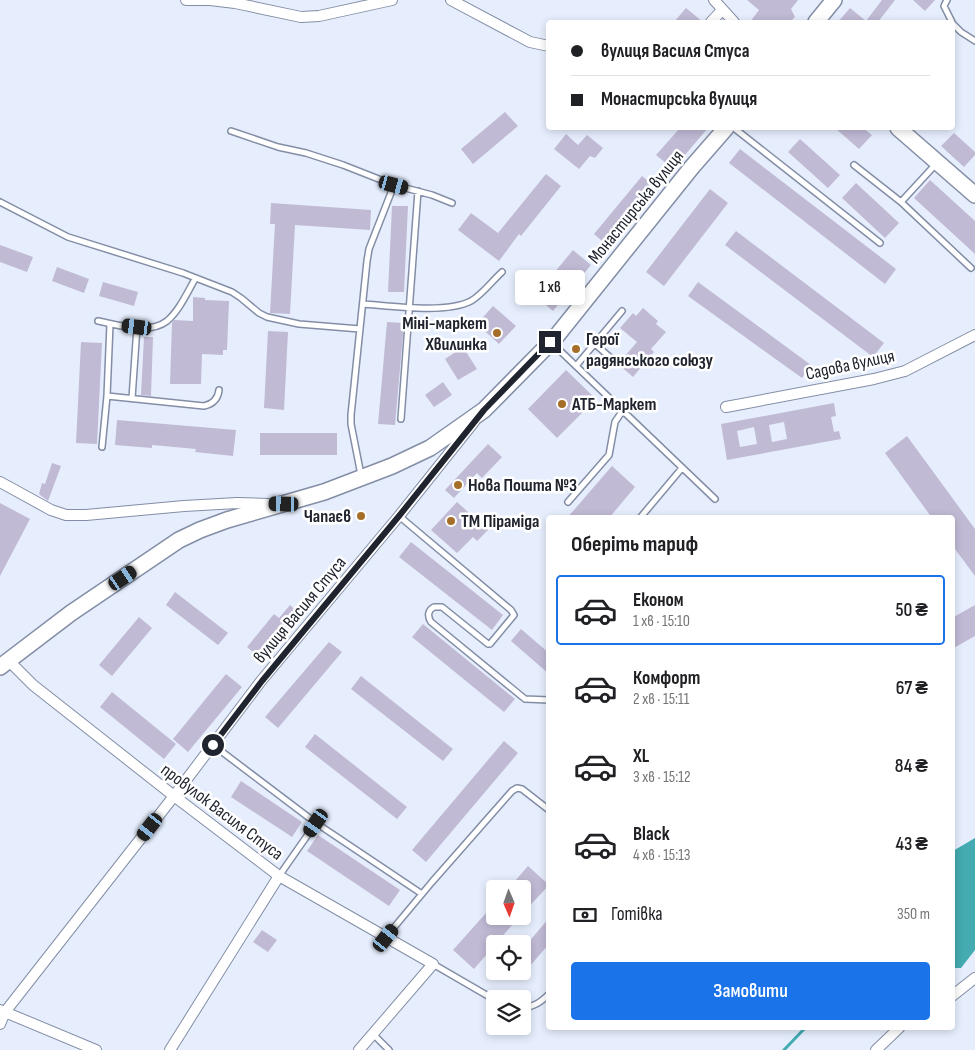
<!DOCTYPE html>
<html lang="uk">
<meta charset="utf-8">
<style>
:root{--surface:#fff;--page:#f6f6f6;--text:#202124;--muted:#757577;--line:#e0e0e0;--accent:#1a73e8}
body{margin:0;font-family:"Sofia Sans Condensed",sans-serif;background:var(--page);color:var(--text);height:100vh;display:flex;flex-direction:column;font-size:19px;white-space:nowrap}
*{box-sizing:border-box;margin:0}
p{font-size:16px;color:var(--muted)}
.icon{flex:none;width:28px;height:28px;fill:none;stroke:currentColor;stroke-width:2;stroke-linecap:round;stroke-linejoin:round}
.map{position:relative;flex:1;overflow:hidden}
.drawer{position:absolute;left:546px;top:515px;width:409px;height:515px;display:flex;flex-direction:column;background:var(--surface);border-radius:5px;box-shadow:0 2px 8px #0003}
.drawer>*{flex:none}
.banner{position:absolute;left:546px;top:20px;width:409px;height:110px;border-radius:5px;box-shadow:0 2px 8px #0003;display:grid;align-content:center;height:110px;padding:0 25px;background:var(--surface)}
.needle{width:32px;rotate:178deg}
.buttons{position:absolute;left:486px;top:880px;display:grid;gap:10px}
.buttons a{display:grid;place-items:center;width:45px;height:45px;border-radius:5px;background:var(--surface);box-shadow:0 2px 8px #0003;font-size:25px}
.end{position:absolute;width:22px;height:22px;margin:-11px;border:6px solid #20242e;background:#fff;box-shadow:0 0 0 2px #fff}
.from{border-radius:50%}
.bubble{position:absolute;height:35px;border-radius:5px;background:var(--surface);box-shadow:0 2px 8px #0003;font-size:16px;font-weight:600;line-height:35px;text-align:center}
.car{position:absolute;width:15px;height:30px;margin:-15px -8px;border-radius:6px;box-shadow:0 0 4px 1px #0007;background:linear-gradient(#222 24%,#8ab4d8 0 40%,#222 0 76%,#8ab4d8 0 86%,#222 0)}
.banner b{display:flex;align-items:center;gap:18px;height:48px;font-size:19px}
.banner b+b{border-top:1px solid var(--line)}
.banner i{width:12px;height:12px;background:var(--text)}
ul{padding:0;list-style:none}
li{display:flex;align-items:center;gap:15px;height:70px;margin:0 10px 8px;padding:0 15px;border:2px solid transparent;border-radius:5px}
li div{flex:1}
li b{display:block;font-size:19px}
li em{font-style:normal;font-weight:600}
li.on{border-color:var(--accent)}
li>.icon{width:45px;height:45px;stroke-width:1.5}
h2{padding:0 25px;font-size:22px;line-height:60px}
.pay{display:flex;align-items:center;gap:12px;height:55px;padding:0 25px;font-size:19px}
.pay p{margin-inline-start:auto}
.action{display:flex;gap:10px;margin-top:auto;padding:10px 25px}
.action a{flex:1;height:58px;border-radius:5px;background:var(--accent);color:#fff;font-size:20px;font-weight:600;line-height:58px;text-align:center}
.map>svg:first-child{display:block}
.water{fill:#43abb1}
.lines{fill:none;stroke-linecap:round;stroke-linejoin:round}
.stream{stroke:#43abb1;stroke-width:3}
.building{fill:#c1bad5;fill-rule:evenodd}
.lane-casing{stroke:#838ea6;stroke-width:8}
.street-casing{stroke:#838ea6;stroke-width:12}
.secondary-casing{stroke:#838ea6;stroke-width:18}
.lane{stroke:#fff;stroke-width:5}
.street{stroke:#fff;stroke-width:10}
.secondary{stroke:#fff;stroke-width:15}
.route{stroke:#20242e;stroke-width:6}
.poi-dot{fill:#a56e29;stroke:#fff;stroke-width:2}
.labels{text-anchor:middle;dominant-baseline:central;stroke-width:5;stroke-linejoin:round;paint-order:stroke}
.street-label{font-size:18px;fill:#20242e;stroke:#fff}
.poi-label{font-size:18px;font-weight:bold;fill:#20242e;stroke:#fff;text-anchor:start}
</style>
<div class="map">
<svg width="975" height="1050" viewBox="0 0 975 1050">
<rect width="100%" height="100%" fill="#e6eefd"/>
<path class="water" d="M975 838V950L961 968H953V851Z"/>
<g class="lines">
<path class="stream" d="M784 1050 805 1028"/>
</g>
<path class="building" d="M747 0H798L791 9 795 17 790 22H750L759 10Z
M882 0H895L878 22H838L850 8 866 21Z
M913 0H935L925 11Z
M686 8 703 22H674Z
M505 112 518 126 473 164 461 149Z
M680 128H708L673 169 656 155Z
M835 128H863L872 135 859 149Z
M954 133 975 152V155L964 167 941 146Z
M566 134 578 145 587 135 603 148 595 158 590 156 579 169 554 149Z
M800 139 840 175 828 188 788 152Z
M740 149 896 269 885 284 729 163Z
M546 174 561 186 521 236 519 234 499 261 458 230 471 213 498 233Z
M642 176 658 189 609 247 594 234Z
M930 180 975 221V254L914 198Z
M856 183 899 223 885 238 842 198Z
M710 189 728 203 664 286 646 272Z
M271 203 371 210 370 230 295 225 290 314 270 313 275 224H270Z
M392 206H408L404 292H388Z
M736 231 884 343 873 357 725 245Z
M0 245 33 257 27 272 0 262Z
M573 250 591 265 553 311 535 296Z
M57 267 89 279 84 293 52 281Z
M103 282 138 292 134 306 99 296Z
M698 282 811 365 802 378 688 296Z
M193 297 205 298V300L229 301 227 350H223V355L202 354 201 384H170L172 323 174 320 193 321Z
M493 306 516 326 499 344 477 324Z
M643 308 658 321 656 324 666 332 651 349 654 352 633 377 618 364 637 342 620 328 633 313 636 316Z
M387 322 404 323 395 425 378 424Z
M268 331 288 332 284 410 264 408Z
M144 337H153L151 396 141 395Z
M81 342 102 343 97 444 76 443Z
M463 347 477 369 458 380 445 359Z
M566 370 596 399 557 438 528 409Z
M443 382 452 395 434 407 425 395Z
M834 403 836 416 831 417 834 432 839 431 841 439 727 460 721 424ZM784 422 787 439 772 442 769 425ZM754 427 757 444 740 447 737 431Z
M117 420 236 430 233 456 195 452 196 449 152 445V448L115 445Z
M260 433H337V455H260Z
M907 436 975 529V576L952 545V518H932L885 453Z
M488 444 502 457 482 478 477 473 454 498 445 490Z
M52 463 61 466 48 501 39 494 42 483 45 484Z
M612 466 635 487 609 518H567Z
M457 502 488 530 477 541 473 537 457 553 431 530Z
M0 503 30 519 0 576Z
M411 542 503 615 492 630 399 557Z
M175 592 228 633 218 645 166 605Z
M290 605 302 616 265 662 247 647 274 614 279 618Z
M975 605V636L952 649V618Z
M139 617 152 628 112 676 99 665Z
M423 624 515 699 504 712 412 637Z
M521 629 549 653V674L511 641Z
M329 642 342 652 278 728 265 717Z
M226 674 242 687 188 752 173 739Z
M361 676 453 749 443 761 351 689Z
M112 692 176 744 164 759 100 707Z
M315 734 407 807 397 819 305 747Z
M504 741 518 753 426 862 412 850Z
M241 781 302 822 292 837 231 797Z
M318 835 400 890 389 906 307 851Z
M528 866 549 885 522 914V889H508Z
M495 903V916H520L474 969 453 950Z
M549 918V944L522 975V950Z
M262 930 277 940 268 952 253 942Z"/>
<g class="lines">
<defs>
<path id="lane" d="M947 0 944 6 952 22
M952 23 961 32 975 41
M734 128 880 243
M231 131 278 147 306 153 343 165 394 185 432 195 452 203
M854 165 901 202 936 164
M0 202 68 237 183 273 232 292 241 298 259 313 267 317 299 324 360 329
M901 202 971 268
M363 304C391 306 446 314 471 301 483 294 492 281 502 272
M98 321C118 325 149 335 167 321 179 311 187 293 195 279
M553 344 715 499
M595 344 612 359
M576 366 622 311
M107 396 204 406C213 404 218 399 219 390
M132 398 137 327
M401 419 418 191
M102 447 107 396 110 324
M361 475 351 424V415L367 261 369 249 394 185
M568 502 609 455 615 422 623 410
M399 516 511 610 514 615 490 644H488L442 607H434C428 610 427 616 431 622L525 699 549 700
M640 518 682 468
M213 745 316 823 422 894
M279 876 316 823
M386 937 432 882 512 791 517 788 522 789 549 810
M433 964 495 1000
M522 1008C534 1007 541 1002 549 994
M373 1034 389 1050"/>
<path id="street" d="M186 0H210L235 3 301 17 319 16 392 0
M451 0 530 42 549 46
M714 0 734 22
M711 22 722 10
M726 407 874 379 905 371 975 335
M0 482 51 510 66 515H86L184 506 237 503 268 504
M9 661 33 685 174 796 279 876 433 964 359 1050
M952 996 975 978
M0 1010 96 1050
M0 1024 5 1012 174 796 261 681 399 516 474 422
M170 1050 279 876
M876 1050 899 1028"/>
<path id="secondary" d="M816 22 834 0
M898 128 975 195
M0 667 71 613 179 540 200 530 227 520 324 492 392 466 430 448 484 410 555 338 692 167 726 128"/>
</defs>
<use href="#lane" class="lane-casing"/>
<use href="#street" class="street-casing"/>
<use href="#secondary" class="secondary-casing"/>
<use href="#lane" class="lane"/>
<use href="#street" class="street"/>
<use href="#secondary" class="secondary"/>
</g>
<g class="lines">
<path class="route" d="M213 745 262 681 399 516 484 410 550 342"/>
</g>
<g class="poi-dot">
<circle cx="497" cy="333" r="5"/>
<circle cx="576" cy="349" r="5"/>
<circle cx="562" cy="404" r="5"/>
<circle cx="458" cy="485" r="5"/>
<circle cx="361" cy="516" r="5"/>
<circle cx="451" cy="521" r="5"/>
</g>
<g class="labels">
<g class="street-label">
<text transform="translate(636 207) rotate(-51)">Монастирська вулиця</text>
<text transform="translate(850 365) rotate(-12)">Садова вулиця</text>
<text transform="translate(300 610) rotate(-50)">вулиця Василя Стуса</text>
<text transform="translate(222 812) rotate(37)">провулок Василя Стуса</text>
</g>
<g class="poi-label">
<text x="487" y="323" text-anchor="end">Міні-маркет<tspan x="487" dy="21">Хвилинка</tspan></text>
<text x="586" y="339">Герої<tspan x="586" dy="21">радянського союзу</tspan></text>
<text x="572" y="404">АТБ-Маркет</text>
<text x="468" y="485">Нова Пошта №3</text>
<text x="351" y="516" text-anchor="end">Чапаєв</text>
<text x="461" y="521">ТМ Піраміда</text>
</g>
</g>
</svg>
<div class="buttons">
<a><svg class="needle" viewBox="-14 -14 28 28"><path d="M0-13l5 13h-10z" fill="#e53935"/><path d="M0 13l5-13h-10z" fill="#757577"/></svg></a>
<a><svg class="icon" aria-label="locate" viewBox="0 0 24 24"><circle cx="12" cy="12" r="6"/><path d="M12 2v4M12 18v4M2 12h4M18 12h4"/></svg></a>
<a><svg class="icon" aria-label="layers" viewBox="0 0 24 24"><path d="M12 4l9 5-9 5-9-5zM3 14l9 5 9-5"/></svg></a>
</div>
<i class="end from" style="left:213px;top:745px"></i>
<i class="end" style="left:550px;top:342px"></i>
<div class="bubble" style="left:515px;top:270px;width:70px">1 хв</div>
<i class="car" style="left:394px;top:185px;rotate:105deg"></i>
<i class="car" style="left:137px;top:327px;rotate:277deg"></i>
<i class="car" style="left:284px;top:504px;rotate:271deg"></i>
<i class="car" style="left:123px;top:578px;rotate:56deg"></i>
<i class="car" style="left:316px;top:823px;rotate:215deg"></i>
<i class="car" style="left:150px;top:827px;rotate:218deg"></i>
<i class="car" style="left:386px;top:938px;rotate:39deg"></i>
<div class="banner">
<b><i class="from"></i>вулиця Василя Стуса</b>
<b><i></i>Монастирська вулиця</b>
</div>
<section class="drawer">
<h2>Оберіть тариф</h2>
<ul>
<li class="on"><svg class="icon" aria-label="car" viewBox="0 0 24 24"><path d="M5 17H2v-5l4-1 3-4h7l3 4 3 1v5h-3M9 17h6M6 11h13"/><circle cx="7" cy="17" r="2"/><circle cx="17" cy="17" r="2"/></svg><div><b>Економ</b><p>1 хв · 15:10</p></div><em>50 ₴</em></li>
<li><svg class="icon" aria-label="car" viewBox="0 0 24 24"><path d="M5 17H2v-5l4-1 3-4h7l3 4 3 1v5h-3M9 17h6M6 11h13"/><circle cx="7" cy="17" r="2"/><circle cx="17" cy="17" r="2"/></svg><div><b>Комфорт</b><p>2 хв · 15:11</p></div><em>67 ₴</em></li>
<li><svg class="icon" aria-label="car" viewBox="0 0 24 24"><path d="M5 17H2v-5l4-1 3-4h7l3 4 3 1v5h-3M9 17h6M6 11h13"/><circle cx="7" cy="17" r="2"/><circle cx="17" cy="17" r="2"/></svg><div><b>XL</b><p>3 хв · 15:12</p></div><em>84 ₴</em></li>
<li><svg class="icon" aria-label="car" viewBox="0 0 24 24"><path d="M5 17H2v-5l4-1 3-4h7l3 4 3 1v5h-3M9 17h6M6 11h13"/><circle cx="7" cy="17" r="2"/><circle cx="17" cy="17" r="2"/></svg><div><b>Black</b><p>4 хв · 15:13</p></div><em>43 ₴</em></li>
</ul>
<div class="pay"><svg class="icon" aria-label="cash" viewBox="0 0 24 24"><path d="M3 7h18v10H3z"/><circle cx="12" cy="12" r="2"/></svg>Готівка<p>350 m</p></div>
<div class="action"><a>Замовити</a></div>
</section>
</div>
